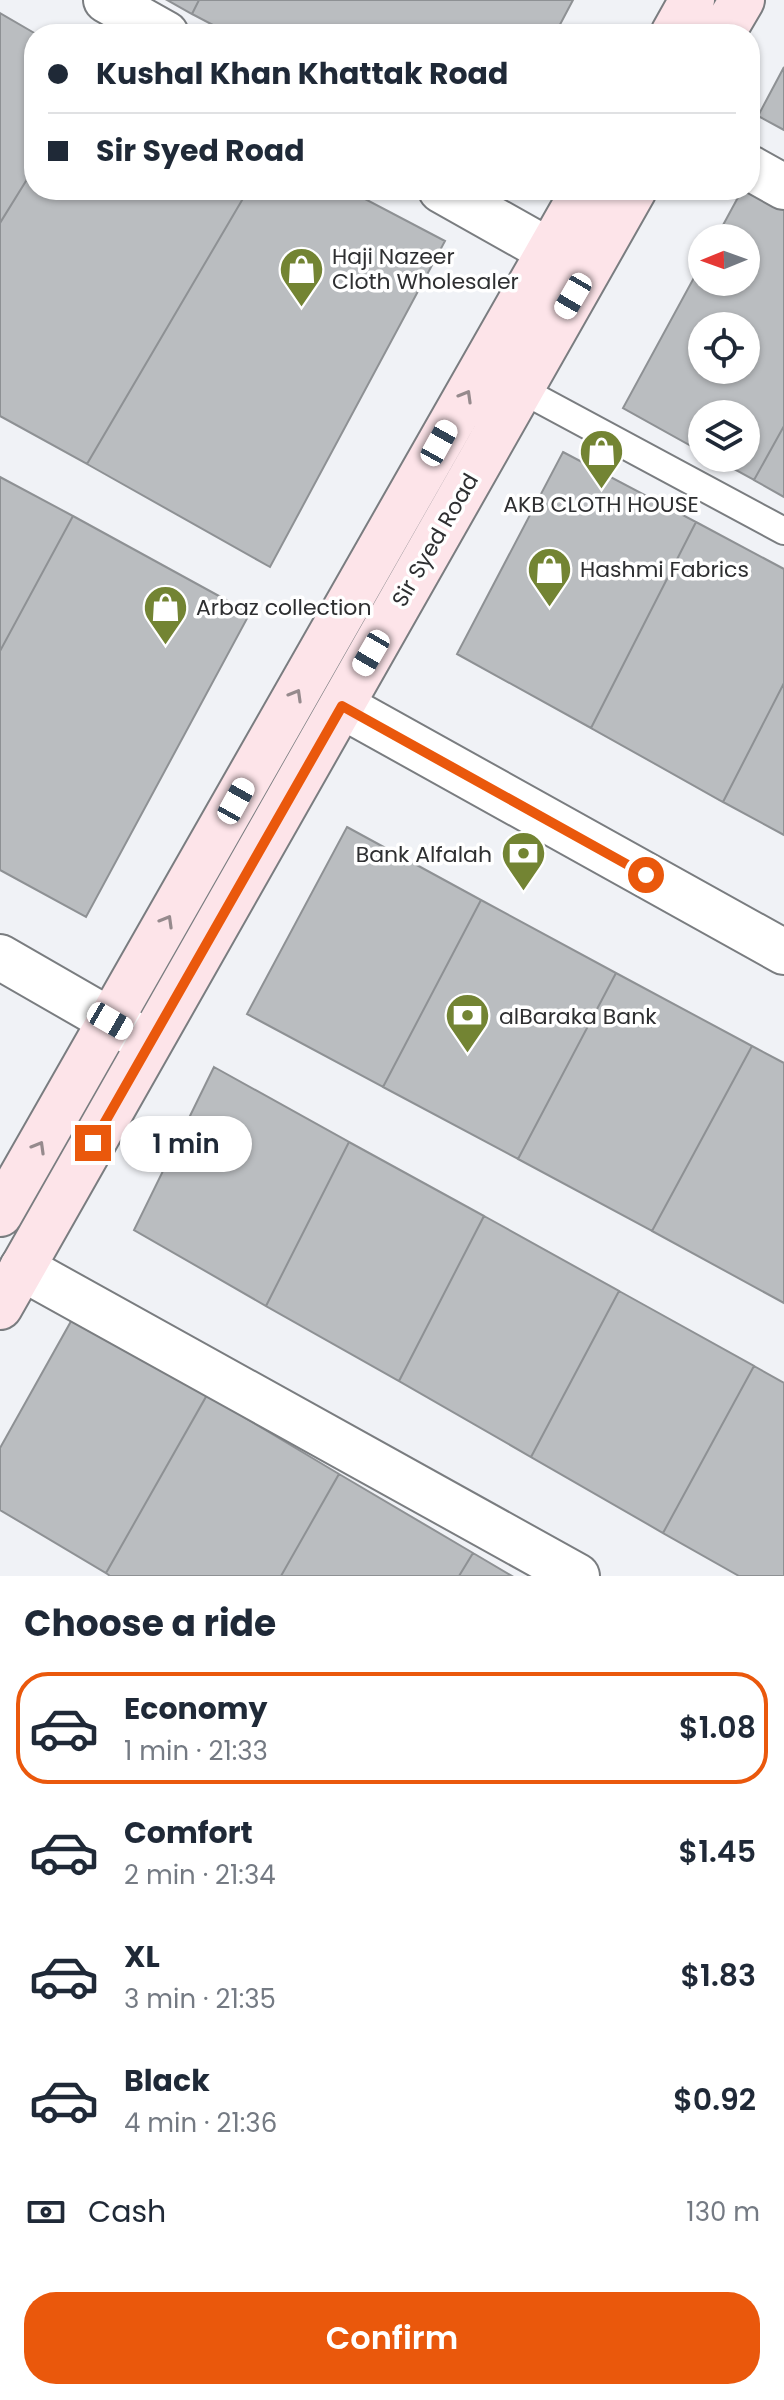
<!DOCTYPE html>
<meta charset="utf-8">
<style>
:root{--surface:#fff;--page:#f6f6f7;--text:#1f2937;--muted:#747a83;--line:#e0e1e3;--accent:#ea580c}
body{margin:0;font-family:Poppins,sans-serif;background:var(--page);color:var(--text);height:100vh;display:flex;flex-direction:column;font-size:30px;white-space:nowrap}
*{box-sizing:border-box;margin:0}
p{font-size:26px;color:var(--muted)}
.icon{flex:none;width:44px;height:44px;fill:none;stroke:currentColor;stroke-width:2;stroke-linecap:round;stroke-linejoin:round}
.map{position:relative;height:1576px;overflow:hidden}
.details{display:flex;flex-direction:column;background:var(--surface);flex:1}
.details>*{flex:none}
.hud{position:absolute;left:24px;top:24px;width:736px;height:176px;border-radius:32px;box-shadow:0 2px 6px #0004;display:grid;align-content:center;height:176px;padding:0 24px;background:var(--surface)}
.needle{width:52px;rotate:269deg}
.controls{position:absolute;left:688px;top:224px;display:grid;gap:16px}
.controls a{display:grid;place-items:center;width:72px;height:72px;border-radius:50%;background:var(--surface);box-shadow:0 2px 6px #0004;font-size:40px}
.end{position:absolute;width:36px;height:36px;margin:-18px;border:10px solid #ea580c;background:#fff;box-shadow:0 0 0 4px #fff}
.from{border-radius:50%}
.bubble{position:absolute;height:56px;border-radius:28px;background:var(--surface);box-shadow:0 2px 6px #0004;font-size:26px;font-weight:600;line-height:56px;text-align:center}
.car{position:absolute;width:24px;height:48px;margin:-24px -12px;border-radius:10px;box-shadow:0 0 6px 2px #0007;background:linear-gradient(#fff 24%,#345 0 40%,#fff 0 76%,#345 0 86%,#fff 0)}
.hud b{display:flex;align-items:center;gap:28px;height:76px;font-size:30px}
.hud b+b{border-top:2px solid var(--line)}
.hud i{width:20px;height:20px;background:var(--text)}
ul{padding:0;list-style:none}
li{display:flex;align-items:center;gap:24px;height:112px;margin:0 16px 12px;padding:0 8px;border:4px solid transparent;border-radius:32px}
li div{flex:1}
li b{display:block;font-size:30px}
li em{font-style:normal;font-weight:600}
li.selected{border-color:var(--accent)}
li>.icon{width:72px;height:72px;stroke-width:1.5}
h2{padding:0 24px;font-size:36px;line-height:96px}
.pay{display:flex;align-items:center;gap:20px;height:88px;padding:0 24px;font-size:30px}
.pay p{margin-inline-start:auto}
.cta{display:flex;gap:16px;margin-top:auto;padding:16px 24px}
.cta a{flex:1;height:92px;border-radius:32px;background:var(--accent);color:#fff;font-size:32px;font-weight:600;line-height:92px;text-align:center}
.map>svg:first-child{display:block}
.building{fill:#babdc0;stroke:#8e9194;stroke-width:2;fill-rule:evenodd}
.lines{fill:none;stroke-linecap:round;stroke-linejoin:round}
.lane-casing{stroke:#7a7d80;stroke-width:30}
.street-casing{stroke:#7a7d80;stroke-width:48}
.secondary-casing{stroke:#7a7d80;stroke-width:48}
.lane{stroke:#fff;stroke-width:26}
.street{stroke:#fff;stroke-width:44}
.secondary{stroke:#fde4e9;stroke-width:44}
.oneway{stroke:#968a8d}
.route{stroke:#ea580c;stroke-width:10}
.labels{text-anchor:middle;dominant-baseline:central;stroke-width:7;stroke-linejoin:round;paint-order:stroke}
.poi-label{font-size:22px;fill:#2e2f31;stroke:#fff;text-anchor:start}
.street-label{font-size:22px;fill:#2e2f31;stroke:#fff}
</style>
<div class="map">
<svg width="784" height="1576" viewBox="0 0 784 1576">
<rect width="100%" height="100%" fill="#f0f2f6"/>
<path class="building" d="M167 0H199L192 14Z
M199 0H573L555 34H230L192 14Z
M0 13 36 34 34 168 0 223Z
M784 67V130L758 116Z
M34 168V190H248L87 464 0 416V223Z
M248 190H348L445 241 270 567 87 464Z
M742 190H750L784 207V426L754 480 714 458H746V414H702V452L623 408 702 263V282H746V238H716ZM702 326H746V370H702Z
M784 426V497L754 480Z
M563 452 696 522 591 728 457 654Z
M0 477 73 516 0 651Z
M73 516 250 613 86 917 0 870V651Z
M696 522 784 569V683L723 802 591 728Z
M784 683V835L723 802Z
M347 827 481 900 383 1087 247 1014Z
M481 900 616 973 518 1159 383 1087Z
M616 973 752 1046 652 1231 518 1159Z
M752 1046 784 1063V1303L652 1231Z
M214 1067 349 1142 266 1306 134 1230Z
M349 1142 484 1216 399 1381 266 1306Z
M484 1216 619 1291 531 1457 399 1381Z
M619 1291 754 1366 663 1533 531 1457Z
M74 1316 207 1395 106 1573 0 1510V1448Z
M754 1366 784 1383V1576H739L663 1533Z
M207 1395 339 1474 281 1576H110L106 1573Z
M339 1474 473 1553 459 1576H281Z
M473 1553 512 1576H459Z"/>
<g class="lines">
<defs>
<path id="lane" d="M520 389 784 531"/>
<path id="street" d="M106 0 166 34
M750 168 784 187
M441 190 581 269
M342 706 784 952
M0 957 144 1040
M22 1268 577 1576"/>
<path id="secondary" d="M673 34 692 0
M722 34 742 0
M0 1214 584 190
M0 1307 634 190"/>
</defs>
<use href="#lane" class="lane-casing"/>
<use href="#street" class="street-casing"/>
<use href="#secondary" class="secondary-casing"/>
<use href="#lane" class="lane"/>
<use href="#street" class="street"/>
<use href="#secondary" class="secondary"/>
</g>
<defs><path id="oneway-chevron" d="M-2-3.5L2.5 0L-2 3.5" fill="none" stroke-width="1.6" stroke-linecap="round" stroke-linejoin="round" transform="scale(2)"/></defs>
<g class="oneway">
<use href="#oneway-chevron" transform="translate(466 396) rotate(-60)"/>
<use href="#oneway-chevron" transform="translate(296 695) rotate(-60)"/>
<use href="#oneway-chevron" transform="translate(167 921) rotate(-60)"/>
<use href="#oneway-chevron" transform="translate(39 1147) rotate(-60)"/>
</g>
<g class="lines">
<path class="route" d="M93 1143 342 706 646 875"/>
</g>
<defs>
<symbol id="shop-pin" viewBox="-11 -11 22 30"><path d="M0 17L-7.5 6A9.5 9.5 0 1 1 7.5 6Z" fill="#738433" stroke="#fff"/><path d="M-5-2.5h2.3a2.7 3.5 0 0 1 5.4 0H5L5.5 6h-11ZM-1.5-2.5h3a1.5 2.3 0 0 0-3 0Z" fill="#fff"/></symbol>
<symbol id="bank-pin" viewBox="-11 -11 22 30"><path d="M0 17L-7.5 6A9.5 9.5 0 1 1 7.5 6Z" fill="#738433" stroke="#fff"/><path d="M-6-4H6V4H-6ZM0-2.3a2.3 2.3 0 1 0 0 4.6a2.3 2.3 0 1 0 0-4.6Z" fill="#fff"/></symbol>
</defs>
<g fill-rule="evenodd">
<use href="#shop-pin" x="276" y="244" width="51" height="69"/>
<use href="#shop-pin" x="576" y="426" width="51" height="69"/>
<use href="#shop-pin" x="524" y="544" width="51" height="69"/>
<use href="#shop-pin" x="140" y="582" width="51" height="69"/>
<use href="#bank-pin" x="498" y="828" width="51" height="69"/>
<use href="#bank-pin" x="442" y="990" width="51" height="69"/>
</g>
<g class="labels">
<g class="poi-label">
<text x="332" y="256">Haji Nazeer<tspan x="332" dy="25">Cloth Wholesaler</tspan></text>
<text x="601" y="504" text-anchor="middle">AKB CLOTH HOUSE</text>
<text x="580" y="569">Hashmi Fabrics</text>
<text x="196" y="607">Arbaz collection</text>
<text x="492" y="854" text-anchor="end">Bank Alfalah</text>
<text x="499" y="1016">alBaraka Bank</text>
</g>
<g class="street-label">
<text transform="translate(435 540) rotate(-60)">Sir Syed Road</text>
</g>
</g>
</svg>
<div class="controls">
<a><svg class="needle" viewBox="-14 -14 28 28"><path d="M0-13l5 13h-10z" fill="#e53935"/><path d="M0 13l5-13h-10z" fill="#747a83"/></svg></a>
<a><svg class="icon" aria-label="locate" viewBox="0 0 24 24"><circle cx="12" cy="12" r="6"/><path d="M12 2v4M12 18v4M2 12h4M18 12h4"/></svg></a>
<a><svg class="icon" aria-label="layers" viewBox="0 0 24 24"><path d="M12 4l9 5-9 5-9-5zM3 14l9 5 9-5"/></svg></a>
</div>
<i class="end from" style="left:646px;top:875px"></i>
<i class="end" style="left:93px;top:1143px"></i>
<div class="bubble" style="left:120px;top:1116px;width:132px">1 min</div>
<i class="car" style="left:573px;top:296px;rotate:210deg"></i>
<i class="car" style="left:439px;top:443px;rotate:29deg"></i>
<i class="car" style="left:371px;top:653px;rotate:210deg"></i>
<i class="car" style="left:236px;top:801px;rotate:29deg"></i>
<i class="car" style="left:110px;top:1021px;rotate:120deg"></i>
<div class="hud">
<b><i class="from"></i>Kushal Khan Khattak Road</b>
<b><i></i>Sir Syed Road</b>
</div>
</div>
<section class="details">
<h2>Choose a ride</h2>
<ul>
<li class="selected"><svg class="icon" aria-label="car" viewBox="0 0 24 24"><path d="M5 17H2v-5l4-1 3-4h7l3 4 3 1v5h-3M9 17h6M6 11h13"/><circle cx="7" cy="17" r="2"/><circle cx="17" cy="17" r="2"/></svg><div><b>Economy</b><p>1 min · 21:33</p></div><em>$1.08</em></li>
<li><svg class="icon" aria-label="car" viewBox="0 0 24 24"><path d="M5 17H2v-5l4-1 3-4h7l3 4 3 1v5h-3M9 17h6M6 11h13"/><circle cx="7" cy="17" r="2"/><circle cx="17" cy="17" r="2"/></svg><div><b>Comfort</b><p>2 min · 21:34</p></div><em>$1.45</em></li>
<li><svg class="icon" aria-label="car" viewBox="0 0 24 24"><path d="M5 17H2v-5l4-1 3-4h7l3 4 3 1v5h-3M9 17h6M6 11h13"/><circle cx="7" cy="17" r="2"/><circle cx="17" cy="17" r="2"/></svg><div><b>XL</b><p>3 min · 21:35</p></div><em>$1.83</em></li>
<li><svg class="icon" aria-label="car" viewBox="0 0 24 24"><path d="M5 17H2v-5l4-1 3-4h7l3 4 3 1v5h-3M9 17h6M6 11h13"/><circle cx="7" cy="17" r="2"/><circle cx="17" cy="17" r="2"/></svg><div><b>Black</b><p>4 min · 21:36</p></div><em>$0.92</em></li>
</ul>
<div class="pay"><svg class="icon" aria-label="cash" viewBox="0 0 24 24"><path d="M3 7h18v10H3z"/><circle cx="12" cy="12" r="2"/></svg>Cash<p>130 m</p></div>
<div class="cta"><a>Confirm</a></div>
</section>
